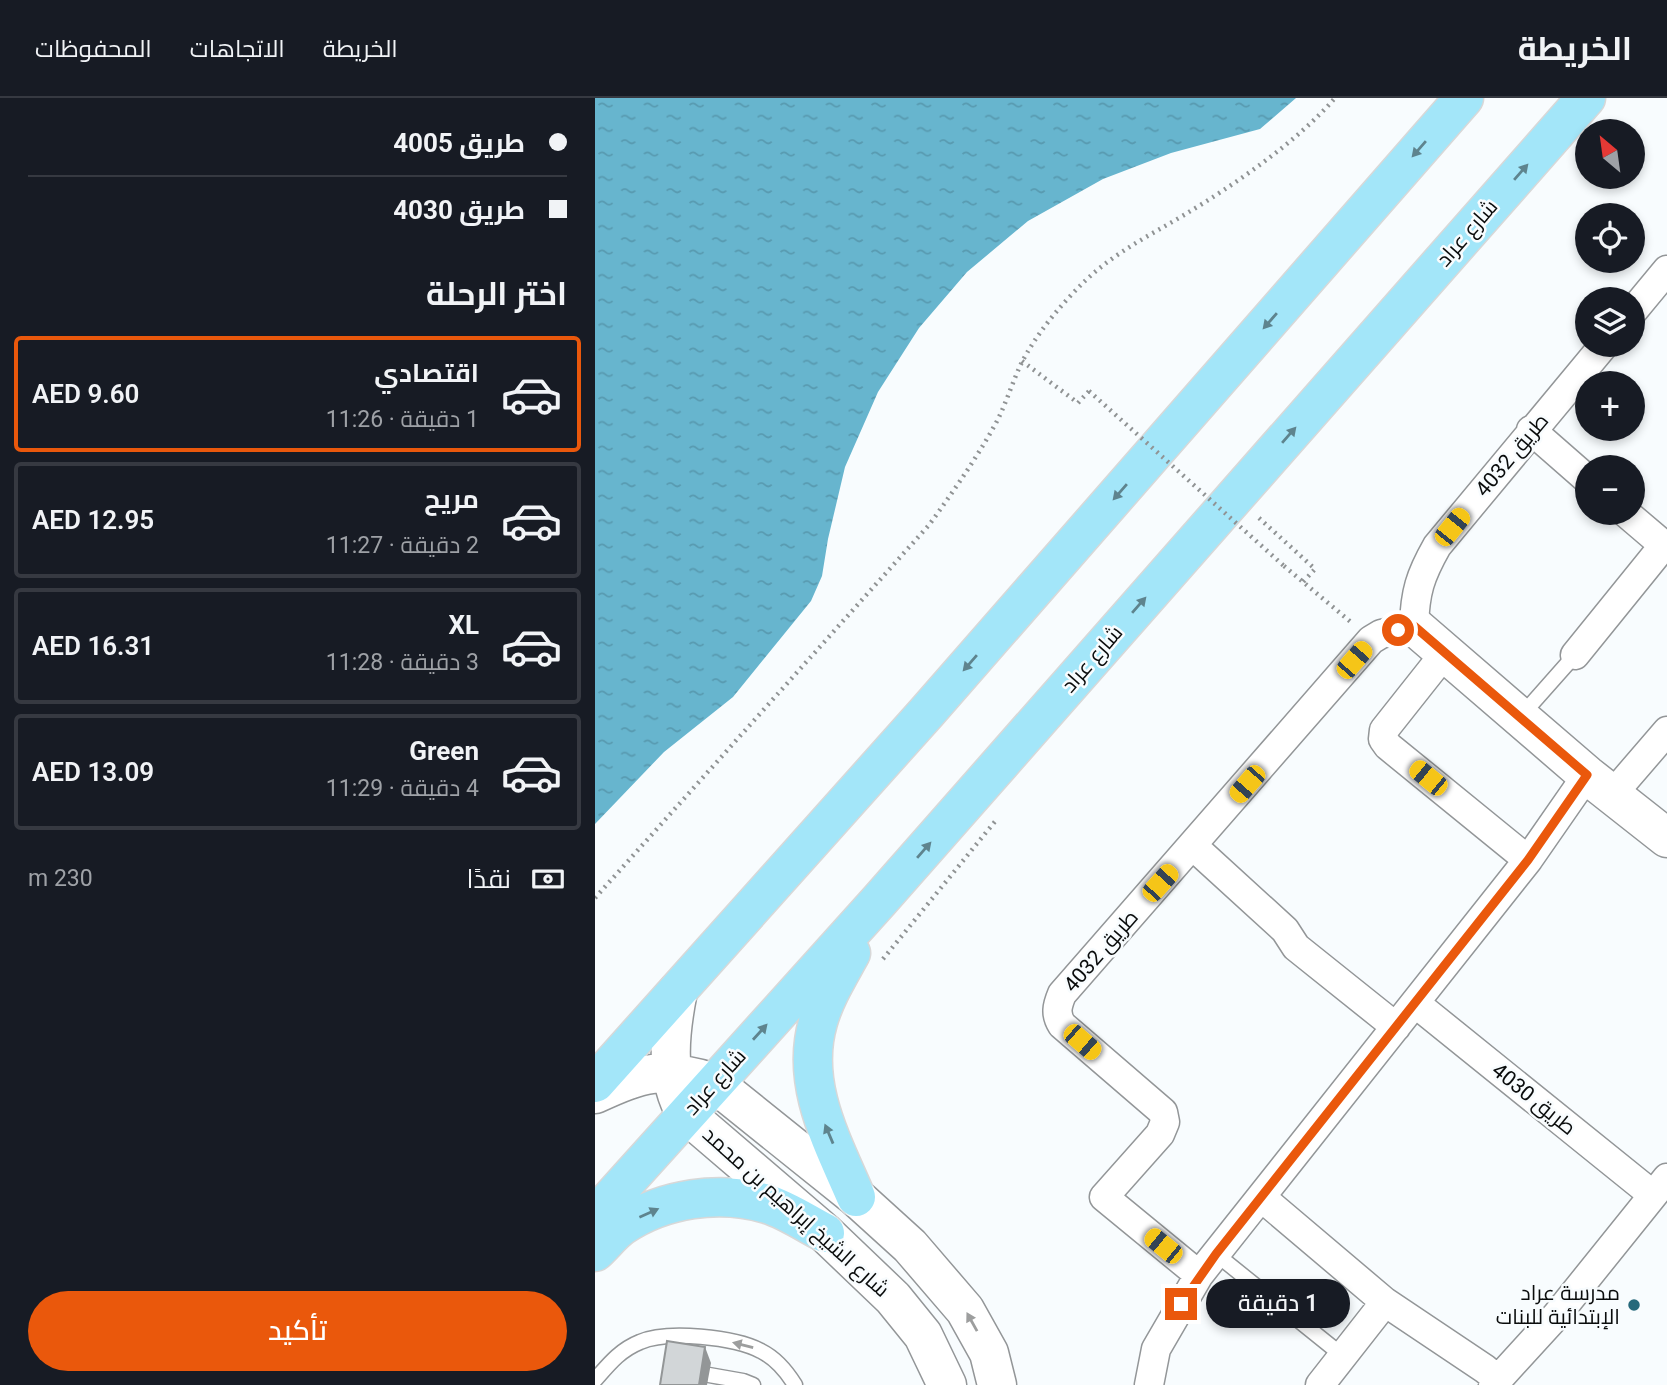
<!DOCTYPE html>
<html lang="ar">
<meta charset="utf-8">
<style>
:root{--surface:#171b24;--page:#20242c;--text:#f1f3f6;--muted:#9ea1a6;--line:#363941;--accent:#ea580c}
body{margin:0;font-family:Roboto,Cairo,sans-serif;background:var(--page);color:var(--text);direction:rtl;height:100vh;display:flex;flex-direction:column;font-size:26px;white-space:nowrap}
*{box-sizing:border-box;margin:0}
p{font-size:23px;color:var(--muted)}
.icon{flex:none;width:38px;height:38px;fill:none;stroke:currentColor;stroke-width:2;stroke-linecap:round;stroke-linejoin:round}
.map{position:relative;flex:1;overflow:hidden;direction:ltr}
.side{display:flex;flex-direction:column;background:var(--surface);width:595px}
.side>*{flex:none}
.hud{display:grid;align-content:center;height:154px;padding:0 28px;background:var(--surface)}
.needle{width:46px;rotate:331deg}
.fabs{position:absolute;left:980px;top:21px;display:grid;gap:14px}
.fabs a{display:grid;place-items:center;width:70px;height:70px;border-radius:50%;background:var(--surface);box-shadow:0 4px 10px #0003;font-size:35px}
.end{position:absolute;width:32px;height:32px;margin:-16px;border:9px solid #ea580c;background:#fff;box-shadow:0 0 0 4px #fff}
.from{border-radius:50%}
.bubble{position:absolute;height:49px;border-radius:24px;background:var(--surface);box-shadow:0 4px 10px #0003;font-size:23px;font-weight:600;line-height:49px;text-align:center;direction:rtl}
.car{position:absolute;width:21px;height:42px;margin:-21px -10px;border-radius:9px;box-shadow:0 0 5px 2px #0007;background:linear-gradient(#f5c518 24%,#345 0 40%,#f5c518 0 76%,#345 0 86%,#f5c518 0)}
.hud b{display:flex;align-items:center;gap:24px;height:66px;font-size:26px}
.hud b+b{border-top:2px solid var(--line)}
.hud i{width:18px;height:18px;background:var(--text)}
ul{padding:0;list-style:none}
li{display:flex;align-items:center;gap:21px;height:116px;margin:0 14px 10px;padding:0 14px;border:4px solid var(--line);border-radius:7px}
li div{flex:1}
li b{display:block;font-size:26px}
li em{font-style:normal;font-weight:600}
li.active{border-color:var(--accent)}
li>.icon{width:63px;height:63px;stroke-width:1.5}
h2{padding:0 28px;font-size:32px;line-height:84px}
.pay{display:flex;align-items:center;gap:18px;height:77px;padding:0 28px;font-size:26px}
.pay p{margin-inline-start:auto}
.button{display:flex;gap:14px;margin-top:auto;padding:14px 28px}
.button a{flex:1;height:80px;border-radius:42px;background:var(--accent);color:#fff;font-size:28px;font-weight:600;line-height:80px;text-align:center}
header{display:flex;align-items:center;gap:42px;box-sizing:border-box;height:98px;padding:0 35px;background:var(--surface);border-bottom:2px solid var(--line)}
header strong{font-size:33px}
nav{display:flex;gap:38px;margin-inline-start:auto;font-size:24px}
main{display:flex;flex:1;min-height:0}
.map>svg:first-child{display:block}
.water{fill:url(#water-ripples)}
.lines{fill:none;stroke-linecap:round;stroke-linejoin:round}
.lane-casing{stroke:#939698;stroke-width:17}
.street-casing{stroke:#939698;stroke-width:31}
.secondary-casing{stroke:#939698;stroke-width:41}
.primary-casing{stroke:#d8d8d8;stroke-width:41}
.path{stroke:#909394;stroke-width:4.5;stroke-dasharray:2 5;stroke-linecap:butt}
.lane{stroke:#fff;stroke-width:14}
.street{stroke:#fff;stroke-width:28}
.secondary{stroke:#fff;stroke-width:38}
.primary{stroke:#a3e6f9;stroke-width:38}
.path-bridge{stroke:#909394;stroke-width:4.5;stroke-dasharray:2 5;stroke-linecap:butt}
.shaded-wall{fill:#939697}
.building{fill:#d2d6d8;stroke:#939697;stroke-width:2}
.oneway{fill:#5e848e}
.oneway2{fill:#9d9e9e}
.route{stroke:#ea580c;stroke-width:9}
.poi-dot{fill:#26697b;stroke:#f8fcfe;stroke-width:2.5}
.labels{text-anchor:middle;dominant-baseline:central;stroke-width:5;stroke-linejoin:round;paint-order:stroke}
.street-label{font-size:21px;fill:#0a0c0c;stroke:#f8fcfe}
.poi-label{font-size:21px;fill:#0a0c0c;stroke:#f8fcfe;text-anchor:end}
</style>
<header>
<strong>الخريطة</strong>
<nav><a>الخريطة</a><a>الاتجاهات</a><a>المحفوظات</a></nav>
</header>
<main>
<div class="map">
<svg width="1072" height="1287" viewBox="0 0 1072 1287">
<defs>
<pattern id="water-ripples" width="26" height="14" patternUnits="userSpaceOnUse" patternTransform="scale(1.75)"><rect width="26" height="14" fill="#67b5ce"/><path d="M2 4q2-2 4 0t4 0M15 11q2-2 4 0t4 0" fill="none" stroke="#589ab0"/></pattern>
</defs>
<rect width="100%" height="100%" fill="#f8fcfe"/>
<path class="water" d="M0 0H701L665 31 576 55 508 81 433 123 372 174 324 230 283 294 250 369 233 441 227 478 216 503 138 599 69 654 0 726Z"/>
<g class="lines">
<defs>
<path id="lane" d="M925 619 980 557
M621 1156 748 1258
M114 1277 148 1283 158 1287
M0 1282C14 1266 25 1252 45 1244 72 1232 140 1239 166 1253 180 1260 192 1274 200 1287"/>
<path id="street" d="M1038 213 1072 172
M936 332 992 381
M1031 415 1072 450
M850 555 789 632 788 641 793 648 933 762
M980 557 1069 447
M1017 697 1072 633
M598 748 690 832 701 849 801 929
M820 905 1058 1097
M666 1099 790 1204 890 1271 902 1281
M604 1177 509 1099 565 1036 570 1024 568 1014 467 927C460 916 462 908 467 896L776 542 786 536 819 528C820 494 825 478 842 448L1009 247
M554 1287 561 1251 604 1177 933 762 992 677
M725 1287 790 1204
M898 1287 961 1218 1072 1080"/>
<path id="secondary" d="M819 528 992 677 1072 740
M83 893C75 933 69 980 91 1016L230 1135 298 1200 328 1237 352 1287
M0 996C48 974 67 968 119 985L261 1099 315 1148 370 1212 394 1255 402 1287"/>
<path id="primary" d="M256 855C244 877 230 899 223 924 205 986 237 1043 261 1099
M0 985 332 614 869 0
M0 1118 284 803 991 0
M0 1154C9 1146 17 1135 27 1128 69 1100 124 1092 172 1106 192 1112 212 1126 230 1135"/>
</defs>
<use href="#lane" class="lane-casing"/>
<use href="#street" class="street-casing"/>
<use href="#secondary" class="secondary-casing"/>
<use href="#primary" class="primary-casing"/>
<path class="path" d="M427 263 483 305 494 293
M664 420 720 471 708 484
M689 468 757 525
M0 800 334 427C358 394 381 361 401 325 411 306 417 285 426 266 441 236 467 205 491 182 522 153 554 138 589 117 639 87 702 44 740 0
M288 861 402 721"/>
<use href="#lane" class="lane"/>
<use href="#street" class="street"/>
<use href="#secondary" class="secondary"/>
<use href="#primary" class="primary"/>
<path class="path-bridge" d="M494 293 689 468"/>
</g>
<path class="shaded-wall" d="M110 1249 116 1265 112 1287H104Z"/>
<path class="building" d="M72 1243 110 1249 104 1287H65Z"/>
<defs><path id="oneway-solid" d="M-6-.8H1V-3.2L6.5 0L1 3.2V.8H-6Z" transform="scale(1.75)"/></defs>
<g class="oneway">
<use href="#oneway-solid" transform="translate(824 51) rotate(131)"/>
<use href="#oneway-solid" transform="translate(926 74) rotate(-49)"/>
<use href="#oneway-solid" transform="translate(675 223) rotate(131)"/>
<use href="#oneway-solid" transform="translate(694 337) rotate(-49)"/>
<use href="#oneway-solid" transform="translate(525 394) rotate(131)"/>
<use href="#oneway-solid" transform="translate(544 507) rotate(-49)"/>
<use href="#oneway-solid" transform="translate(375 565) rotate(131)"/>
<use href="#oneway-solid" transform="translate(329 752) rotate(-49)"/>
<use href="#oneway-solid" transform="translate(165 934) rotate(-48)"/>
<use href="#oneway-solid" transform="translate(234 1036) rotate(-113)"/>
<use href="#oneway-solid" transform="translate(54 1115) rotate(-24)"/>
</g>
<g class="oneway2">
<use href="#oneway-solid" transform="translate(377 1224) rotate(-119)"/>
<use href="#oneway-solid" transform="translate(148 1247) rotate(-166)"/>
</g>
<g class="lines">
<path class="route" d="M586 1206 621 1156 933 762 992 677 819 528 803 532"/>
</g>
<circle class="poi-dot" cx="1039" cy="1207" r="7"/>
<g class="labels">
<g class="street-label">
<text transform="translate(872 135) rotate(-49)">شارع عراد</text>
<text transform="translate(917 357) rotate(-50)">طريق 4032</text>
<text transform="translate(497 561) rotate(-49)">شارع عراد</text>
<text transform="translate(506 853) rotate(-49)">طريق 4032</text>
<text transform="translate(120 984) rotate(-48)">شارع عراد</text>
<text transform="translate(939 1001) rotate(39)">طريق 4030</text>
<text transform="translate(201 1114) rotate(42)">شارع الشيخ إبراهيم بن محمد</text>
</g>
<g class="poi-label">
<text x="1025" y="1195">مدرسة عراد<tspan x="1025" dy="24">الإبتدائية للبنات</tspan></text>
</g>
</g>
</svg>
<div class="fabs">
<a><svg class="needle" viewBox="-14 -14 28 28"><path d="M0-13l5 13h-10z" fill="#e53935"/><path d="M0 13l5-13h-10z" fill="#9ea1a6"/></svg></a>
<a><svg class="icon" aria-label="locate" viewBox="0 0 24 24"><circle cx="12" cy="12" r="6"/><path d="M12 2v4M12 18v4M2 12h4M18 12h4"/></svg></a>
<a><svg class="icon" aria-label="layers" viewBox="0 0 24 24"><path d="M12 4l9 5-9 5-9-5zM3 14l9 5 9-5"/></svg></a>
<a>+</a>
<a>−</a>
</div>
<i class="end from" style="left:803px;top:532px"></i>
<i class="end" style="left:586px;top:1206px"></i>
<div class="bubble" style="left:611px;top:1181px;width:144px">1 دقيقة</div>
<i class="car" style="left:857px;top:429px;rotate:39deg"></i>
<i class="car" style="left:759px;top:562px;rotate:41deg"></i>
<i class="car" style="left:833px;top:680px;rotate:309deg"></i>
<i class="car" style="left:652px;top:686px;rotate:221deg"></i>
<i class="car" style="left:565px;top:785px;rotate:42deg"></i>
<i class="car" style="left:487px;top:944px;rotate:131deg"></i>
<i class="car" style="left:568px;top:1148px;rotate:309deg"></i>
</div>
<section class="side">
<div class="hud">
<b><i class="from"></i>طريق 4005</b>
<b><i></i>طريق 4030</b>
</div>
<h2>اختر الرحلة</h2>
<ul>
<li class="active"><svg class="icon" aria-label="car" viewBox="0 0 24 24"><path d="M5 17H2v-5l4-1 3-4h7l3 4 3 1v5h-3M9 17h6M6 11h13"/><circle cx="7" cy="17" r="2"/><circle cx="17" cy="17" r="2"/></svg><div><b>اقتصادي</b><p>1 دقيقة · 11:26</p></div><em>AED 9.60</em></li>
<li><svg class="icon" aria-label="car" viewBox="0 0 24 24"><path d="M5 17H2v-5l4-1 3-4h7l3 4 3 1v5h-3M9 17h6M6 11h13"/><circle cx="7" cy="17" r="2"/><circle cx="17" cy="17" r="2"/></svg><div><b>مريح</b><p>2 دقيقة · 11:27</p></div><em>AED 12.95</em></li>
<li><svg class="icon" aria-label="car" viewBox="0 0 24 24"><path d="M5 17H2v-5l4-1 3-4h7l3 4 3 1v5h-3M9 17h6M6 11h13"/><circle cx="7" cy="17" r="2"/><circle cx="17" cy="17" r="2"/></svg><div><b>XL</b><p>3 دقيقة · 11:28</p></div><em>AED 16.31</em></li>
<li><svg class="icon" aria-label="car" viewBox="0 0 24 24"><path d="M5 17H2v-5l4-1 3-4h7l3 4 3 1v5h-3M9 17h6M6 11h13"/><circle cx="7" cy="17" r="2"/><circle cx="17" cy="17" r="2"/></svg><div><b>Green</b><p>4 دقيقة · 11:29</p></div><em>AED 13.09</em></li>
</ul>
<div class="pay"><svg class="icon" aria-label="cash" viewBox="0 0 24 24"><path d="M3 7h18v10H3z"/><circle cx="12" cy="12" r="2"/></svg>نقدًا<p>230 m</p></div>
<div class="button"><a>تأكيد</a></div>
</section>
</main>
